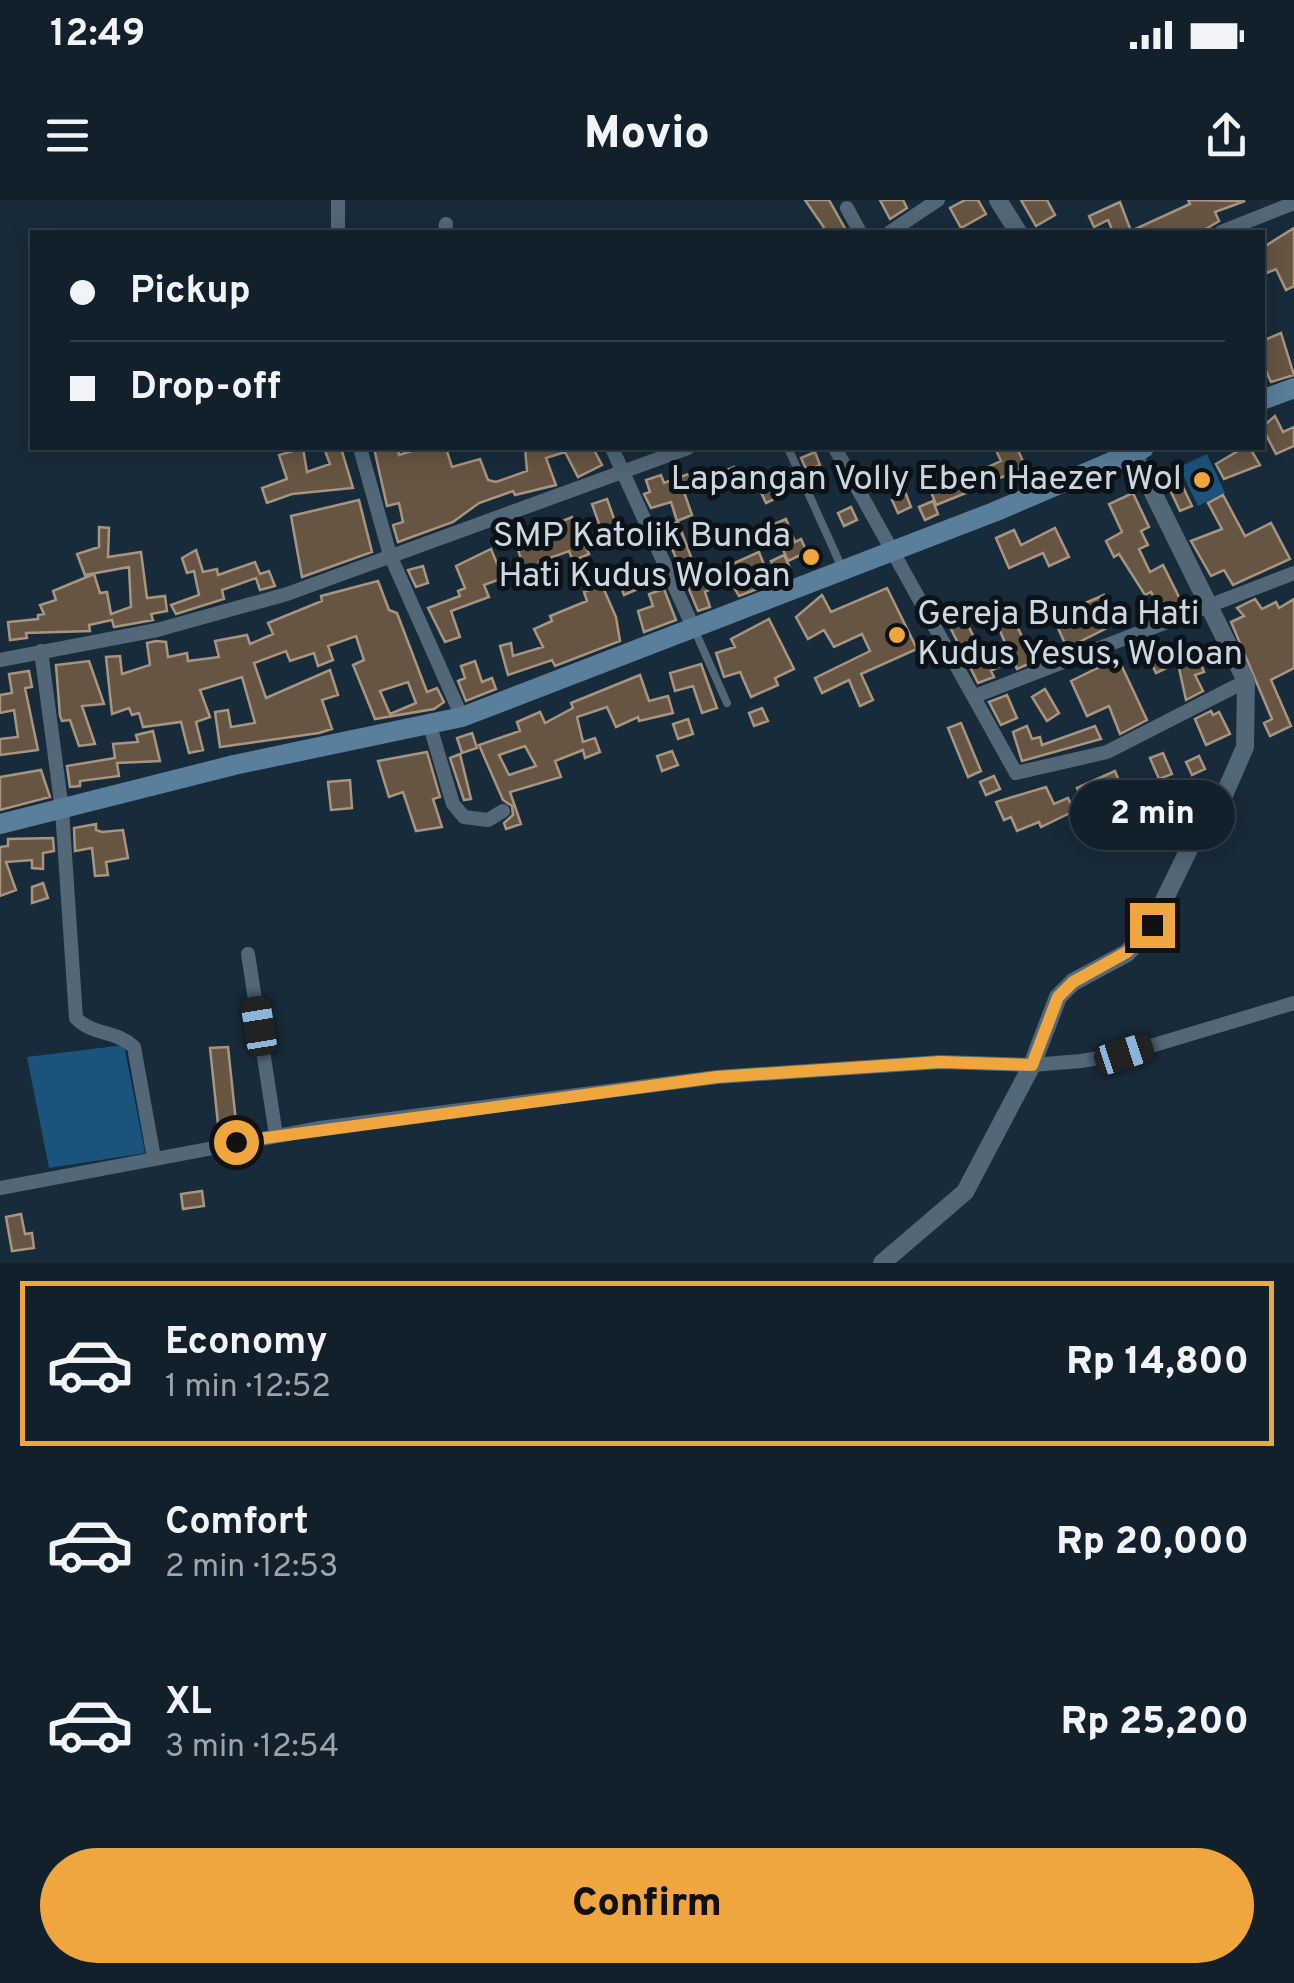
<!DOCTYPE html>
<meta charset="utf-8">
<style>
:root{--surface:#12202c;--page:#1b2834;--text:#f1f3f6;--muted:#9ca3a9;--line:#313e48;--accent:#f0a63e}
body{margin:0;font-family:Overpass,sans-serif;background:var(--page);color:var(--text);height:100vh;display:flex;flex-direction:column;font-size:38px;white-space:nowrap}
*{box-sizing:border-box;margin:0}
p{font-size:32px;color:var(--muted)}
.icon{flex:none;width:55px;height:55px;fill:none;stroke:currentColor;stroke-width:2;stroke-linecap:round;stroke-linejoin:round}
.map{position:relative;height:1063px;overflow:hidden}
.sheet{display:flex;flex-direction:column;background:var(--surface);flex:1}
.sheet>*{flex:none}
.hud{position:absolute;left:30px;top:30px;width:1235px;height:220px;border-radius:0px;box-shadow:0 5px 25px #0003,0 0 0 2px var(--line);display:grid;align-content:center;height:220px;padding:0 40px;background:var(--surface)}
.end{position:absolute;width:45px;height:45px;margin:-22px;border:12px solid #f0a63e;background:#111;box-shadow:0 0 0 5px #111}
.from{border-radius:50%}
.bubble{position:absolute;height:70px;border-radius:35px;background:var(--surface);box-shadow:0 5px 25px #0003,0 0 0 2px var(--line);font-size:32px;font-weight:800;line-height:70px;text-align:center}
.car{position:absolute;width:30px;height:60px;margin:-30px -15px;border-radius:12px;box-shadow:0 0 8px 2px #0007;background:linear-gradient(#222 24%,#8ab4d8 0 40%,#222 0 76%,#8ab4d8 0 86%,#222 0)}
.hud b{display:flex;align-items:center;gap:35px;height:95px;font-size:38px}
.hud b+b{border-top:2px solid var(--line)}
.hud i{width:25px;height:25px;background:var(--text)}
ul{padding:18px 0 0;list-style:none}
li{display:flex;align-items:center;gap:30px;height:165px;margin:0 20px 15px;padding:0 20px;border:5px solid transparent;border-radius:0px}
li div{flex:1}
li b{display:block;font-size:38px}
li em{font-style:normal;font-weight:800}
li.active{border-color:var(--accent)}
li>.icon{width:90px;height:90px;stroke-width:1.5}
.cta{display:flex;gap:20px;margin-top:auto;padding:20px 40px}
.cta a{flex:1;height:115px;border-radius:60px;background:var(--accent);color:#111;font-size:40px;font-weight:800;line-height:115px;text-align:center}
.status{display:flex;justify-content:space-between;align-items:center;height:70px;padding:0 50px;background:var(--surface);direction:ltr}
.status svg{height:28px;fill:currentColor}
header{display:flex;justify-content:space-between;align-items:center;height:130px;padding:0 40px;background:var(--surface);font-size:45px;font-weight:800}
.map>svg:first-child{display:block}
.green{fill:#1a547c}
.building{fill:#665542;stroke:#a89580;stroke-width:2.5;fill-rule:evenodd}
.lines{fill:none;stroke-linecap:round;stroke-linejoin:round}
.service{stroke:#526778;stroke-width:8}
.minor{stroke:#526778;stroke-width:14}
.tertiary{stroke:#526778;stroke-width:18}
.secondary{stroke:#5a7f9c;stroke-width:20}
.route{stroke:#f0a63e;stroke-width:12}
.poi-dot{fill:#f0a63e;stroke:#0b1319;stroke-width:4}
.labels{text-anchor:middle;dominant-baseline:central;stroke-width:10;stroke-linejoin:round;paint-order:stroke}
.poi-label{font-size:35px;fill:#cdd8e2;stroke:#0b1319;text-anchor:end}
</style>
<div class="status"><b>12:49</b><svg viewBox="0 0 49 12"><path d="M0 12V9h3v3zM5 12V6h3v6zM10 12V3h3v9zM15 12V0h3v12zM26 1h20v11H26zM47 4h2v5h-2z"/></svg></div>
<header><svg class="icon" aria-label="menu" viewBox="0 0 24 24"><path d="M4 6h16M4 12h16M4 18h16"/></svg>Movio<svg class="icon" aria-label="share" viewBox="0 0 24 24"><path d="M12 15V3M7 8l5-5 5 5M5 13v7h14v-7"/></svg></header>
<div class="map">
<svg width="1294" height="1063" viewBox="0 0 1294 1063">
<rect width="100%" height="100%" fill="#182b3a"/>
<path class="green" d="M1207 254 1225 293 1198 306 1179 267Z
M124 845 145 953 49 968 27 857Z"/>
<path class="building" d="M805 0H829L847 32H827Z
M880 0H903L907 8 890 19Z
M965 0H978L986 14 961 28 950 8Z
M1021 0H1047L1055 15 1036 26Z
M1188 0 1245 1 1215 12 1219 21 1201 32H1113L1108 20 1094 27 1089 16 1120 2 1131 31 1190 4Z
M1294 28V86L1286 90 1276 69 1262 75V48Z
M1281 133 1294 175 1271 182 1262 162V141Z
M1275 216 1283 232 1294 227V246L1276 254 1262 227Z
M303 248 307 272 330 264 324 248H341L353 288 292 294 267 303 262 288 287 279 279 255Z
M374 248H398L399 255 421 248H446L452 267 480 259 488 280 496 282 527 271 525 248H593L602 265 578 277 565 252 546 258 556 285 515 295 513 291 479 303 453 322 398 342 393 325 403 322 399 303 387 306Z
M995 248H1017L1026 268 992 281 986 268 1001 261Z
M1243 248H1250L1260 265 1224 279 1216 264Z
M815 252 820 265 807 271 801 258Z
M937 266 946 285 960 279 966 293 936 305 924 272Z
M734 267 739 280 726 286 720 273Z
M1174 268 1192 306 1180 311 1162 273Z
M691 273 696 288 684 292 692 315 677 321 671 302 651 308 644 294 650 292 646 280 661 275 664 283Z
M773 284 779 297 766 303 760 290Z
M1133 293 1149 327 1141 331 1148 345 1139 349 1150 372 1163 365 1183 405 1162 413 1151 392 1145 395 1119 354 1114 357 1106 341 1122 332 1109 304Z
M906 294 911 307 898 313 892 300Z
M1223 295 1245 336 1271 323 1290 359 1233 385 1224 370 1211 376 1191 341 1222 329 1208 303Z
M607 299 622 341 607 346 592 304Z
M359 300 372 352 302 377 291 316Z
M933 301 938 314 925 320 919 307Z
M851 307 857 320 844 326 838 313Z
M572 317 589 354 573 361 569 351 539 362 542 371 526 375 515 340Z
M786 319 795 342 801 339 807 352 788 361 772 325Z
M678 322 698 376 705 373 711 389 705 392 710 407 698 411 663 327Z
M99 327 109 328 108 357 141 352 147 398 165 396 167 411 151 414 153 420 114 427 112 420 89 425 90 431 26 433 27 438 10 440 8 422 38 419V415L44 414 40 405 56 400 53 391 94 374 100 393 107 392 111 414 131 407 129 367 85 375 77 354 99 347Z
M1055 328 1069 357 1049 366 1043 353 1009 368 996 338 1014 330 1021 345Z
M491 349 503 378 484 385 489 397 451 411 460 437 445 442 428 408 460 396 458 391 465 388 456 366Z
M196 350 203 372 217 369 218 375 255 362 260 374 269 371 275 386 260 390 256 378 222 390 224 399 176 414 171 405 199 395 194 371 187 373 182 358Z
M759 352 764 365 748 373 757 389 739 396 723 368Z
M784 355 790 368 777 374 771 361Z
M643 365 647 374 636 378 640 388 624 395 618 378Z
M423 366 428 383 416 387 408 370Z
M378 381 389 410 397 413 427 492 437 488 444 502 434 509 375 519 353 465 364 460 356 436 328 446 333 460 318 466 314 453 290 461 286 451 254 463 266 498 330 470 338 495 322 500 332 529 319 533 220 547 215 512 228 510 231 527 255 523 242 477 200 490 210 517 196 522 203 550 189 553 181 522 143 527 139 513 132 515 129 508 112 514 106 457 120 456 122 474 150 465 147 443 156 441 166 442 168 457 187 453 188 461 219 457 215 441 247 435 250 444 273 434 268 423 322 401 321 396ZM408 482 416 503 390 514 380 491Z
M602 385 616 417 620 441 555 466 552 460 508 475 500 446 511 443 513 456 543 447 534 429 552 421 550 416 587 401 584 392Z
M887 388 917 449 861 474 873 500 860 506 849 480 822 493 815 478 870 451 862 434 834 447 824 430 808 439 796 417 822 395 831 412Z
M664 389 676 420 644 432 638 411 653 406 649 394Z
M1104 395 1117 423 1067 448 1053 417Z
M1255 399 1262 409 1276 402 1279 408 1294 399V468L1271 480 1291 526 1270 536 1264 523 1272 519 1231 422 1244 416 1237 408Z
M1011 415 1035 461 1017 469 1013 460 991 471 994 477 978 483 949 425 964 417 984 458 1007 447 996 422Z
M769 419 794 469 775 478 778 485 751 497 740 472 724 477 716 453 735 447 731 439Z
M1159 444 1169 467 1156 473 1145 450Z
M1118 458 1147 520 1120 534 1109 506 1087 516 1071 481Z
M1199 459 1204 472 1195 475 1203 491 1186 500 1179 468Z
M89 461 104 504 82 506 95 544 79 546 70 520 62 521 60 516 56 465Z
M475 461 482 482 492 478 496 489 466 501 458 481 465 478 461 466Z
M701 464 717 508 702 513 693 486 675 491 670 473Z
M29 471 32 487 25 488 38 550 0 555V539L18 537 14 510 0 513V495L12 493 9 474Z
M640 475 649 501 668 496 673 513 639 521 638 517 616 527 607 507 577 517 583 542 595 538 600 552 585 558 583 550 555 561 561 577 510 592 521 624 506 629 504 623 513 615 512 606 503 600 479 545 520 531 517 522 540 512 545 523 573 508 571 503ZM525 546 536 566 509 575 499 555Z
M1045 489 1059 513 1047 521 1032 497Z
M1007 495 1017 518 1001 525 989 502Z
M762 508 768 521 754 526 749 513Z
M1211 511 1213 515 1219 512 1230 534 1206 545 1195 519Z
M688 519 693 534 678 539 673 524Z
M961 523 981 571 968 577 948 528Z
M1027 526 1032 539 1040 537 1042 545 1095 526 1101 539 1022 561 1013 532Z
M153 531 160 561 117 563 119 576 80 581V586L70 587 67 566 115 558 113 544 138 542 136 535Z
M472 533 477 548 462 553 457 538Z
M672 551 678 565 662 571 657 556Z
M427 552 440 597 433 599 442 627 416 631 403 592 389 597 378 561Z
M1163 553 1172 574 1159 579 1150 558Z
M460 554 471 599 464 600 450 558Z
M1199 556 1205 569 1192 575 1186 562Z
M41 570 50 597 0 610V577Z
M1115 571 1121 586 1082 601 1077 588Z
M994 576 1000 589 986 595 980 582Z
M350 580 352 608 331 610 328 582Z
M1046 587 1054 604 1068 598 1074 611 1041 627 1039 622 1017 631 1011 617 1004 620 996 602Z
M1174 596 1180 610 1166 615 1161 602Z
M1138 605 1144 618 1131 624 1125 611Z
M96 624V630L102 632 123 630 128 658 106 662 108 675 95 676 92 648 75 651 74 628Z
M53 638 54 651 43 653V669L32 668V660L6 662 16 690 0 696V647L8 646V639Z
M43 683 48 698 32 703V687Z
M228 847 236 922 218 924 210 848Z
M202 991 204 1006 183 1009 181 994Z
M21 1014 25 1034 32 1033 34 1048 12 1051 6 1017Z"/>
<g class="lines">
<path class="service" d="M788 248 842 368
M695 431 727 503"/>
<path class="minor" d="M338 0V32
M847 8 860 32
M445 32 446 24
M890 32 938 0
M1221 32 1294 3
M360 248 390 355 462 517
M612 248 693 427
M835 248 1016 573 1107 552 1246 481
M41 451 62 610 76 818C93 836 116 830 134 847L154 958
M0 460 157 430 287 394 688 248
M975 496 1294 373
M430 526 453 604 464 617 488 620 503 611
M248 754 276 935
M0 988 320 928 717 877 941 862 1032 865 1081 861 1124 854 1294 803"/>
<path class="tertiary" d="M998 0 1018 32
M882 1063 965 992 1032 865 1058 797 1073 782 1127 753 1152 725 1191 645 1221 602 1245 547 1246 481 1131 248"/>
<path class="secondary" d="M1262 200 1294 188
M0 624 234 565 462 517 994 312 1144 248"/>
</g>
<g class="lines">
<path class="route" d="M236 942 717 877 940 862 1032 865 1058 797 1073 782 1127 752 1152 725"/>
</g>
<g class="poi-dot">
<circle cx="1202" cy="280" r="10"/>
<circle cx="811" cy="357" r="10"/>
<circle cx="897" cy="435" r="10"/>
</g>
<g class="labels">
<g class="poi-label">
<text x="1182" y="280">Lapangan Volly Eben Haezer Wol</text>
<text x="791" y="337">SMP Katolik Bunda<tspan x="791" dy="40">Hati Kudus Woloan</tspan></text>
<text x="917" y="415" text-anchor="start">Gereja Bunda Hati<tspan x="917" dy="40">Kudus Yesus, Woloan</tspan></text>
</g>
</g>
</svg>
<i class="end from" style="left:236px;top:942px"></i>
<i class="end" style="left:1152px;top:725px"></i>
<div class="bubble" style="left:1070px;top:580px;width:165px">2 min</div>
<i class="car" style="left:259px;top:826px;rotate:351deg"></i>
<i class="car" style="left:1124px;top:854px;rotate:72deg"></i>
<div class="hud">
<b><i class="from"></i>Pickup</b>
<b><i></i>Drop-off</b>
</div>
</div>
<section class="sheet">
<ul>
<li class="active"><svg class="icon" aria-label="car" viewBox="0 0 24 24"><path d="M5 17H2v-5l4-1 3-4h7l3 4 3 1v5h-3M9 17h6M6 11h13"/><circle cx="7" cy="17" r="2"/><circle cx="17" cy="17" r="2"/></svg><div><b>Economy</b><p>1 min · 12:52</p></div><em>Rp 14,800</em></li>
<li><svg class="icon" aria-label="car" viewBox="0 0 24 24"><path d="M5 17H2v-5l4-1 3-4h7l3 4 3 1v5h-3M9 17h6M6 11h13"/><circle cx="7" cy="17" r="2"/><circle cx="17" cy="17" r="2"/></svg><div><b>Comfort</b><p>2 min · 12:53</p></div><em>Rp 20,000</em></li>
<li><svg class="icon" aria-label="car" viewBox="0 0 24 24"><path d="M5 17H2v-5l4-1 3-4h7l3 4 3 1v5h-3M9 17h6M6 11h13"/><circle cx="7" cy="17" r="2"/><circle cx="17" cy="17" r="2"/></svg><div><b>XL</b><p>3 min · 12:54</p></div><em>Rp 25,200</em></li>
</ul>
<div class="cta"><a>Confirm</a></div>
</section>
